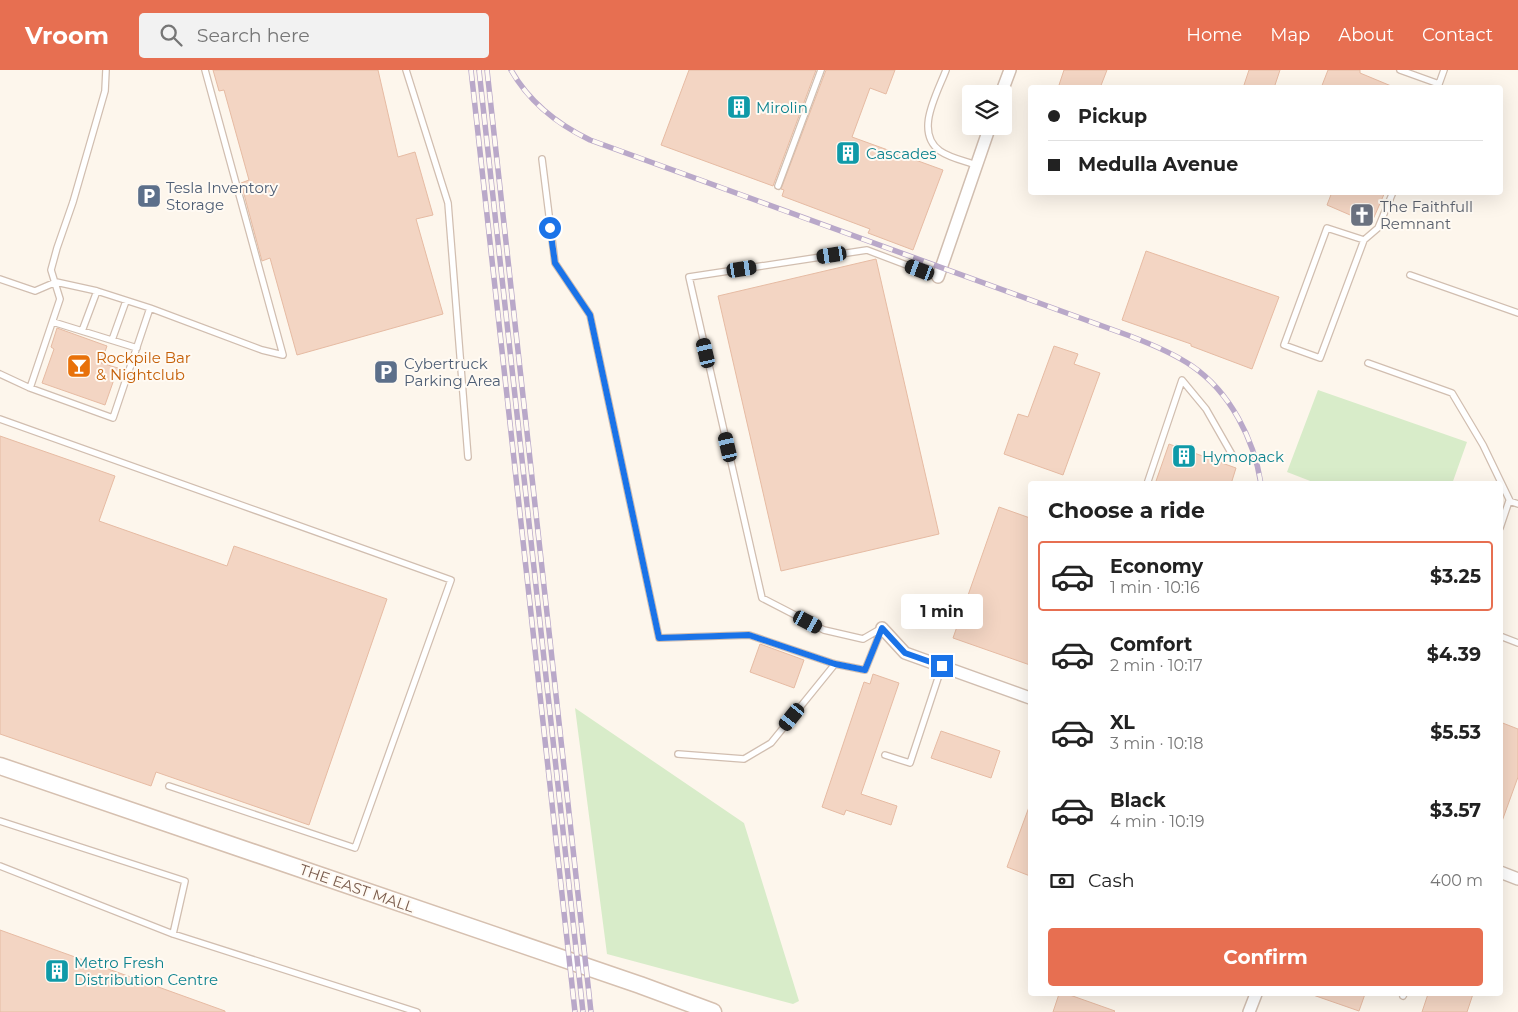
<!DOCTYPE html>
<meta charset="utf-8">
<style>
:root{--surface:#fff;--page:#f2f2f2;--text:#222;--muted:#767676;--line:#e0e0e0;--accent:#e76f51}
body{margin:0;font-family:Montserrat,sans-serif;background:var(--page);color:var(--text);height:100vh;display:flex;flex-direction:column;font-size:19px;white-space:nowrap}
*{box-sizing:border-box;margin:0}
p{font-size:16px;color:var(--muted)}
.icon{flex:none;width:28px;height:28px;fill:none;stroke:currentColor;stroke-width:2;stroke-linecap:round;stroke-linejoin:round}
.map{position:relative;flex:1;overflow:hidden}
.details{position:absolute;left:1028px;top:411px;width:475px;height:515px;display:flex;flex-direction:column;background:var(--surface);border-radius:5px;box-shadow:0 5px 20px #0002}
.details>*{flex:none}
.top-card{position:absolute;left:1028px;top:15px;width:475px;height:110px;border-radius:5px;box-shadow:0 5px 20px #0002;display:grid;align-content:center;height:110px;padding:0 20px;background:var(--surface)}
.controls{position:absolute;left:962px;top:15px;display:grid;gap:10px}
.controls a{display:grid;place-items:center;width:50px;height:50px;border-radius:5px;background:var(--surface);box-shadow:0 5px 20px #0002;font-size:25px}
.end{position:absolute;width:22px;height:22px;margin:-11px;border:6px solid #1a73e8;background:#fff;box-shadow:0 0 0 2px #fff}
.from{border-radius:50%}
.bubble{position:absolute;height:35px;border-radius:5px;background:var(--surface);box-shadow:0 5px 20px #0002;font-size:16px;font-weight:700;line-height:35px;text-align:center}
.car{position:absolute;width:15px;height:30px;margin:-15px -8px;border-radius:6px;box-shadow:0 0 4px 1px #0007;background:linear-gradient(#222 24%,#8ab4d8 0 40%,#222 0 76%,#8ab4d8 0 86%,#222 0)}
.top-card b{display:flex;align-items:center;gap:18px;height:48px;font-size:19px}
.top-card b+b{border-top:1px solid var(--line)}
.top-card i{width:12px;height:12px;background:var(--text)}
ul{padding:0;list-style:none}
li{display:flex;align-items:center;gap:15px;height:70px;margin:0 10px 8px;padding:0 10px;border:2px solid transparent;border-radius:5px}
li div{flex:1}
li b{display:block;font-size:19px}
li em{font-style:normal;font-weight:700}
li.current{border-color:var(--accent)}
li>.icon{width:45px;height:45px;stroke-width:1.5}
h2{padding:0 20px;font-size:22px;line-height:60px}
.pay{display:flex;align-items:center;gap:12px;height:55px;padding:0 20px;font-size:19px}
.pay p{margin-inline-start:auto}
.primary-button{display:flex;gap:10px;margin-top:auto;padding:10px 20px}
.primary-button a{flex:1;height:58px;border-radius:5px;background:var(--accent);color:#fff;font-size:20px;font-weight:700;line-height:58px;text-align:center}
header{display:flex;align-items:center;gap:30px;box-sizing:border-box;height:70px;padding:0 25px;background:var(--accent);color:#fff}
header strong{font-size:24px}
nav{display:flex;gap:28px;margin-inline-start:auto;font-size:18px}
.search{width:350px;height:45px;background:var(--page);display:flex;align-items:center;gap:12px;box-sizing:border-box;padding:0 18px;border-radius:5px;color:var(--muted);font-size:19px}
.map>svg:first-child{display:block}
.green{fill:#d8ecc9}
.building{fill:#f3d5c3;stroke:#e6bba3}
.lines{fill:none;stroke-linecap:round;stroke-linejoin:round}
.service-casing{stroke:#d1beb0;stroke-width:8}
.minor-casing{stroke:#d1beb0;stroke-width:14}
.secondary-casing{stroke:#d6c0b0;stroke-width:19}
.service{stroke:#fff;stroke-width:5.5}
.minor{stroke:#fff;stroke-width:11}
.secondary{stroke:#fff;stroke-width:16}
.rail-casing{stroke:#b9a8c9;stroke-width:5.5}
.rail{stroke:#fffaf3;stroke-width:4;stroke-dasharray:11;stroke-linecap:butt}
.route{stroke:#1a73e8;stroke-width:6}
.labels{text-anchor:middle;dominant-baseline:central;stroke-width:4;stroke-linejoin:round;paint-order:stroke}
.culture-label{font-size:15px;fill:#0d838f;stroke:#fffaf3;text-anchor:start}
.service-label{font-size:15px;fill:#4e5e75;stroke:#fffaf3;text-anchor:start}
.worship-label{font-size:15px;fill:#5b616d;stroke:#fffaf3;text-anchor:start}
.food-label{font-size:15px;fill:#c56008;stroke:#fffaf3;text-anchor:start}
.street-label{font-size:15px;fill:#7a5c4d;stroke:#fffaf3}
</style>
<header>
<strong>Vroom</strong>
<div class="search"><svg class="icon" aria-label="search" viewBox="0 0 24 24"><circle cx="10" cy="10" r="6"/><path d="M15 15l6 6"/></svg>Search here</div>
<nav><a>Home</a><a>Map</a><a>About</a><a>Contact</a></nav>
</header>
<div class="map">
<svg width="1518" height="942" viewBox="0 0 1518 942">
<rect width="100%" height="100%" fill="#fdf6ec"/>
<path class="green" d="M1318 320 1467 372 1452 414H1318L1287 402Z
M575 638 744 753 799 931 793 934 607 884Z"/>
<path class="building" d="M213 0H378L398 87 415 82 433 145 416 149 443 244 297 285 270 188 262 191 241 113 249 110 224 20 219 21Z
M689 0H816L773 116 661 75Z
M826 0H895L886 24 870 18 852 67 943 100 913 180 868 163 870 159 782 126 784 120 781 119Z
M1064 0H1107L1100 18H1066L1059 15Z
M1249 0H1280L1274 18H1243Z
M1328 0H1360V3L1396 18H1321Z
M1332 122H1385L1371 154 1327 135Z
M1146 181 1279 227 1252 299 1191 276V274L1122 250Z
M876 189 939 464 781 501 718 226Z
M57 258 107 276 101 293 118 298 105 335 42 313 54 279 51 277Z
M1054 276 1078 284 1074 294 1100 303 1063 405 1004 384 1018 344 1028 347Z
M0 366 115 406 99 451 227 496 234 476 387 529 309 755 156 702 151 716 0 664Z
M1169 374 1236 398 1231 414H1155Z
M999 437 1030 448V595L953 568Z
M760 574 804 590 794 618 750 602Z
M873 604 899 613 861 724 897 736 891 755 846 740 844 745 822 737 864 612 870 614Z
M1500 652 1518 659V707L1501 754 1500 753Z
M941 661 1000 681 991 708 931 688Z
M1029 737 1030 738V806L1007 797Z
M0 860 225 941V942H0Z
M1059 924H1067L1115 941 1114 942H1053Z
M1313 924H1365L1359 941 1313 925Z
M1428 924H1473L1467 942H1422Z"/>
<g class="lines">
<defs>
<path id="service" d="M406 0 448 133 468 387
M946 0C937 24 914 62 940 81 950 88 965 91 976 95
M1400 0 1439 14 1444 0
M542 89 555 193 590 245 659 568 749 565 835 594 865 600 882 558
M778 116 821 0
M1364 170 1327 158 1284 275 1320 288 1364 170 1378 158 1393 122
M1410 205 1518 243
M0 209 35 221 56 212 97 221 150 238 262 280 283 285 205 0
M53 252 137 278
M82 261 97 221
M112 270 126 231
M1368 293 1452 323 1483 375 1510 431
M0 304 30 318 113 348 150 238
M30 318 60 229 51 200 57 178 73 132 105 21 106 0
M0 349 451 510 355 778 169 716
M1147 414 1182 310 1206 339 1234 388
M1500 458 1509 431 1518 434
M882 558 863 569 824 560 762 528 689 207 867 180 938 207
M1500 566 1518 573
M678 684 744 689 771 673 835 594
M885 685 910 693 942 596
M0 751 185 811 173 864
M0 796 173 864 417 942
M1403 926 1404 924"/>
<path id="minor" d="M1001 24 1010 0
M938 207 990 56
M882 558 905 583 1030 628
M1500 802 1518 809
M1249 942 1256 924"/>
<path id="secondary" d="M0 696 640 915 713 942"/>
</defs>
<use href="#service" class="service-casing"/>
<use href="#minor" class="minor-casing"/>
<use href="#secondary" class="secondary-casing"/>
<use href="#service" class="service"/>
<use href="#minor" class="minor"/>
<use href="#secondary" class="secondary"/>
<defs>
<path id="rail" d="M471 0 575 942
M479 0 583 942
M487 0 591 942
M511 0C529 32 557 54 590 70L1130 266C1151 274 1173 283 1192 296 1230 322 1254 369 1261 414"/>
</defs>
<use href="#rail" class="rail-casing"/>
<use href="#rail" class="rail"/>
</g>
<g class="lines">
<path class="route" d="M550 158 555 193 590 245 659 568 749 565 835 594 865 600 882 558 905 583 942 596"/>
</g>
<defs>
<symbol id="building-square" viewBox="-11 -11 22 22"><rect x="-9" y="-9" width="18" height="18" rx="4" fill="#0f9aa8" stroke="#fffaf3"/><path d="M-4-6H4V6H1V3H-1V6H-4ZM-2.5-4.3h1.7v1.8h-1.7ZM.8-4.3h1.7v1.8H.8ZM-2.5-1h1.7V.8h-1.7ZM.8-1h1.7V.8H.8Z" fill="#fff"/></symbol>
<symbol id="parking-square" viewBox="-11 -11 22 22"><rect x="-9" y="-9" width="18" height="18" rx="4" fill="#5c6f8a" stroke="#fffaf3"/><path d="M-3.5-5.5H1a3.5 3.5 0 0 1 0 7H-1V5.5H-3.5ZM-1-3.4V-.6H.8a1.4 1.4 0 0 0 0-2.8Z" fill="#fff"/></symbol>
<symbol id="church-square" viewBox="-11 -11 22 22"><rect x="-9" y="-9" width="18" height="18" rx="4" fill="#6b7280" stroke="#fffaf3"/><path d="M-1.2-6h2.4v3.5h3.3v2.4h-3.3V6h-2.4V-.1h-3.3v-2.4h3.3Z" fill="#fff"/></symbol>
<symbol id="bar-square" viewBox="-11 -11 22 22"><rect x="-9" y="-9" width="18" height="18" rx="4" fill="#e8710a" stroke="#fffaf3"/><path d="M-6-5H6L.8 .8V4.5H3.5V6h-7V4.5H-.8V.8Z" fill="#fff"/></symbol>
</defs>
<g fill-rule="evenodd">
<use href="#building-square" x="725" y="23" width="28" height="28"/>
<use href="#building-square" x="834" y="69" width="28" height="28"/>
<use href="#parking-square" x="135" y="112" width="28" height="28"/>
<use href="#church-square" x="1348" y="131" width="28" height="28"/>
<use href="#bar-square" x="65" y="282" width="28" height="28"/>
<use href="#parking-square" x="372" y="288" width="28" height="28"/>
<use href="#building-square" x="1170" y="372" width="28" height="28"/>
<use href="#building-square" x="43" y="887" width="28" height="28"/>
</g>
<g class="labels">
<g class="culture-label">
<text x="756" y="37">Mirolin</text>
<text x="866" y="83">Cascades</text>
<text x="1202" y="386">Hymopack</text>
<text x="74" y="892">Metro Fresh<tspan x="74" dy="17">Distribution Centre</tspan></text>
</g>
<g class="service-label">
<text x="166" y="117">Tesla Inventory<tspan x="166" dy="17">Storage</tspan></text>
<text x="404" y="293">Cybertruck<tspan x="404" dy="17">Parking Area</tspan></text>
</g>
<g class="worship-label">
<text x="1380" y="136">The Faithfull<tspan x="1380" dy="17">Remnant</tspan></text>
</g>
<g class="food-label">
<text x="96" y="287">Rockpile Bar<tspan x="96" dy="17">&amp; Nightclub</tspan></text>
</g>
<g class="street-label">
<text transform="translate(357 818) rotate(19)">THE EAST MALL</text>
</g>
</g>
</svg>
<div class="controls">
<a><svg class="icon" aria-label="layers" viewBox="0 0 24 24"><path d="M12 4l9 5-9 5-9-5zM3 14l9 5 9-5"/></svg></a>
</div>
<i class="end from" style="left:550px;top:158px"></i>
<i class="end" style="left:942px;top:596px"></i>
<div class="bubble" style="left:901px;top:524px;width:82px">1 min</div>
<i class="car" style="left:832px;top:185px;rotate:261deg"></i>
<i class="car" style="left:742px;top:199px;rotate:81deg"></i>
<i class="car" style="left:920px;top:200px;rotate:291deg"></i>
<i class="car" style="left:706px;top:283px;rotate:347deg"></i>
<i class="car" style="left:728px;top:377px;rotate:347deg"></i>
<i class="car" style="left:808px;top:552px;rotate:118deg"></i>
<i class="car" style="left:792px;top:647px;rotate:219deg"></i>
<div class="top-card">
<b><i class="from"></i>Pickup</b>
<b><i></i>Medulla Avenue</b>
</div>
<section class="details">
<h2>Choose a ride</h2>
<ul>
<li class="current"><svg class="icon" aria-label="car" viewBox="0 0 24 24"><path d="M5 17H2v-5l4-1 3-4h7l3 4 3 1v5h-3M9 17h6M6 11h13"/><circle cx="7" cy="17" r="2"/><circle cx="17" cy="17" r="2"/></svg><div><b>Economy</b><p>1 min · 10:16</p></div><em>$3.25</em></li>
<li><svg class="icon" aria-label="car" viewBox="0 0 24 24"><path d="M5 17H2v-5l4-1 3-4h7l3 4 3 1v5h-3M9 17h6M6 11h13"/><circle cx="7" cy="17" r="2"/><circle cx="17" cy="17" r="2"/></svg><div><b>Comfort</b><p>2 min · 10:17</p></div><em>$4.39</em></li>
<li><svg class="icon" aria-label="car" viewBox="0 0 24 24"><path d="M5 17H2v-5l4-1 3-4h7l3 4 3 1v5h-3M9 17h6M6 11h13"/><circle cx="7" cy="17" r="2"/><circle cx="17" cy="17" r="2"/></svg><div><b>XL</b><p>3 min · 10:18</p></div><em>$5.53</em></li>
<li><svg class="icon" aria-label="car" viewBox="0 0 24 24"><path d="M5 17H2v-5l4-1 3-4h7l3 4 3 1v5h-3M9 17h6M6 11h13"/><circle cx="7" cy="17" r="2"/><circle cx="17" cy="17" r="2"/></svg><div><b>Black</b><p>4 min · 10:19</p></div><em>$3.57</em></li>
</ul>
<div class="pay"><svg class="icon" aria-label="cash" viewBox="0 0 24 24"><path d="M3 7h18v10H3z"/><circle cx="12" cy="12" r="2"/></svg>Cash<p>400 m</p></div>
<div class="primary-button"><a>Confirm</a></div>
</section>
</div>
